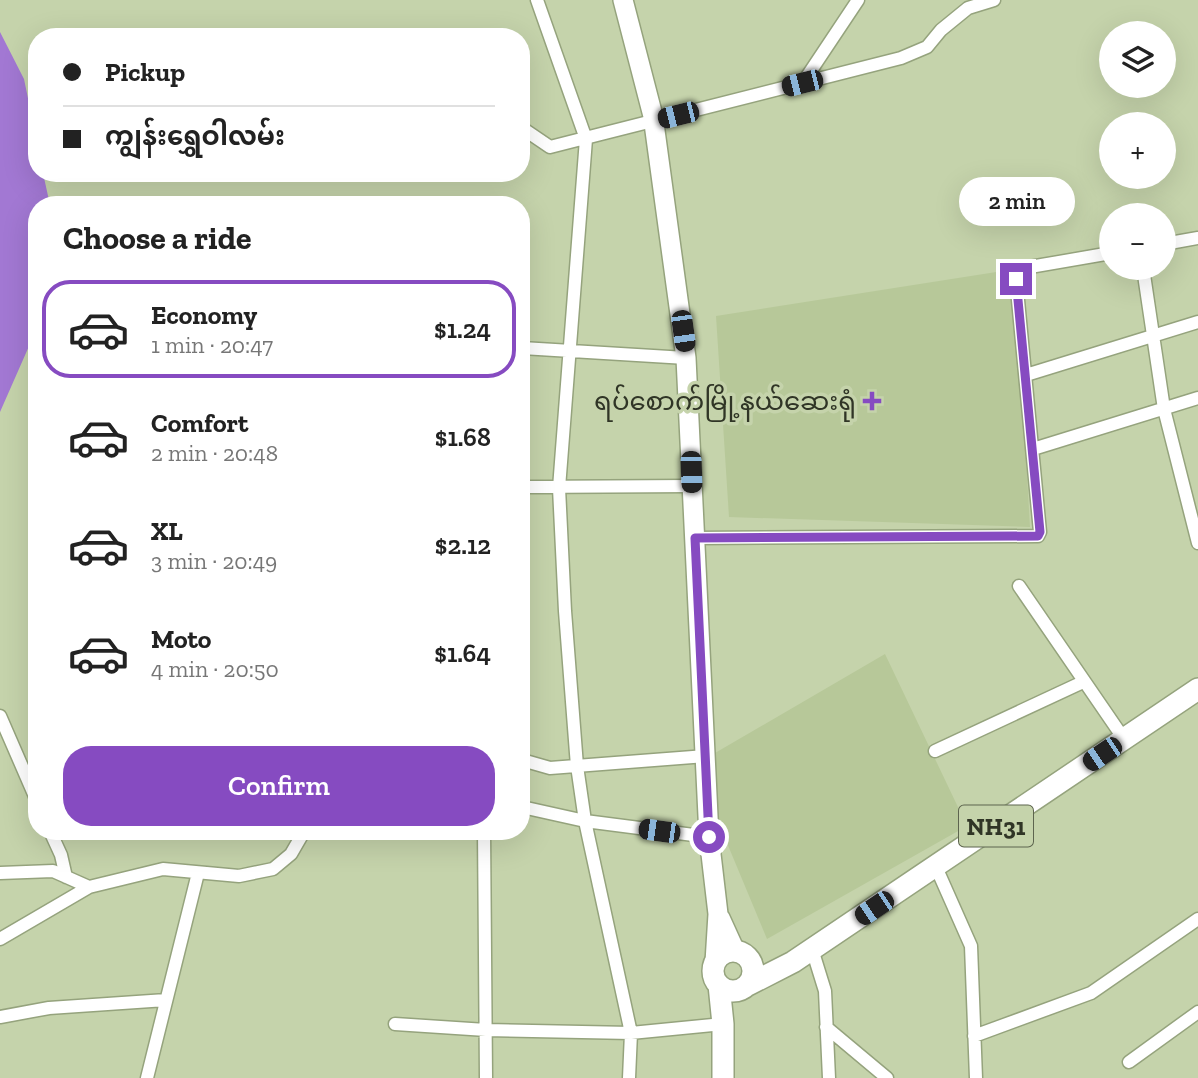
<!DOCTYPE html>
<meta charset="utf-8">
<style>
:root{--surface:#fff;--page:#f2f2f2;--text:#222;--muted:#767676;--line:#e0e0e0;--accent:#864bc1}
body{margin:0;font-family:"Zilla Slab","Noto Sans Myanmar",serif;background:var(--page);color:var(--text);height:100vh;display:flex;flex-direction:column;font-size:26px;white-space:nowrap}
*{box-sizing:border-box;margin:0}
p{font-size:23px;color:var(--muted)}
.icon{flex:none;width:38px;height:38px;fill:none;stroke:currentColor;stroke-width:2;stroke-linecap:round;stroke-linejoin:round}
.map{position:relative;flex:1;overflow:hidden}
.drawer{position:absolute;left:28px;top:196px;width:502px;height:644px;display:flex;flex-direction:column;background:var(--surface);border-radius:28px;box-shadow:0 7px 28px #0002}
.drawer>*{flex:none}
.hud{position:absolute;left:28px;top:28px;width:502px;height:154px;border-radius:28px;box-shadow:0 7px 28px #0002;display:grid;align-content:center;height:154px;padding:0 35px;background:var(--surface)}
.tools{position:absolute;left:1099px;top:21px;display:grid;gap:14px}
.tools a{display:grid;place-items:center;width:77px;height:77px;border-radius:50%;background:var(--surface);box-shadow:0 7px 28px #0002;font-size:35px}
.end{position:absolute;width:32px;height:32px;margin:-16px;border:9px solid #864bc1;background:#fff;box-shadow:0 0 0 4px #fff}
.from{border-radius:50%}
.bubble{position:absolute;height:49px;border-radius:24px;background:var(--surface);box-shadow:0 7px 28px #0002;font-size:23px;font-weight:600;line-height:49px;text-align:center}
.car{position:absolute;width:21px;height:42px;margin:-21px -10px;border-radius:9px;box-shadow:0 0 5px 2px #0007;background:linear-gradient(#222 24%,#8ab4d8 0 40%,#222 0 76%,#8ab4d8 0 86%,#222 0)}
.hud b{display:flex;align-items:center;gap:24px;height:66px;font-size:26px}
.hud b+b{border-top:2px solid var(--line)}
.hud i{width:18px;height:18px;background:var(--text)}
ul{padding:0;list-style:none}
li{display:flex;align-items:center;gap:21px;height:98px;margin:0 14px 10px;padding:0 21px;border:4px solid transparent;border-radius:28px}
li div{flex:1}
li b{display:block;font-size:26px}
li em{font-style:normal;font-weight:600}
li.on{border-color:var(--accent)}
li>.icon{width:63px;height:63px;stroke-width:1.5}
h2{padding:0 35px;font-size:32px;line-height:84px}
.action{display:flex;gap:14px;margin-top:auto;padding:14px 35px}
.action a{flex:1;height:80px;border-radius:28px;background:var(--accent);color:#fff;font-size:28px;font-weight:600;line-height:80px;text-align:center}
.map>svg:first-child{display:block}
.built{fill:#b7c899}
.water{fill:#a278d3}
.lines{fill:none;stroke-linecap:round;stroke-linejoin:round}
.minor-casing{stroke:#95a37d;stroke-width:15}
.primary-casing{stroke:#95a37d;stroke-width:22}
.trunk-casing{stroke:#95a37d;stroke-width:24}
.minor{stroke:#fff;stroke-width:12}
.primary{stroke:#fff;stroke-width:19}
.trunk{stroke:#fff;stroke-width:21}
.route{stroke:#864bc1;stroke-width:9}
.poi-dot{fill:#864bc1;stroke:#c5d3ab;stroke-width:2.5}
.labels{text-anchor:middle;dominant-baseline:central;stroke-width:7;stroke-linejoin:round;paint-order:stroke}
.shield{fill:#c5d3ab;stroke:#5d644e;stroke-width:2}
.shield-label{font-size:24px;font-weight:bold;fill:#303526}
.poi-label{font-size:26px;fill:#303526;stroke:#c5d3ab;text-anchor:end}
</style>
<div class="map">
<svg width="1198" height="1078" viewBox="0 0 1198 1078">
<rect width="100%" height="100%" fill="#c5d3ab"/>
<path class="built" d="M1009 270 1020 354 1030 527 729 517 716 316Z
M885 654 967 826 767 939 717 819 715 753Z"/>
<path class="water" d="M0 32 24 79 37 142V173H43L50 205H37V328L0 412Z"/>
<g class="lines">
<defs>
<path id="minor" d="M537 0 586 139 559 488 565 611 577 766 585 821 631 1033 629 1078
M802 84 858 0
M522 128 550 147 601 134 901 58 927 47 941 30 968 8 994 0
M1164 244 1198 238
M1143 268 1164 409 1198 543
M522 348 686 358
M1026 375 1198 322
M1033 449 1198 398
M522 487 691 486
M695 538 1038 536 1040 532 1016 279 1019 272 1024 268 1111 253
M1019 586 1124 739
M0 716 37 801
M935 751 1083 682
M522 760 550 768 706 756
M522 807 585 821 709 837
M50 831 61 855 66 877
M484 831 486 1078
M936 867 971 946 976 1078
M0 873 53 871 89 887
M0 939 89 887 163 869 239 876 273 869 291 854 302 835 308 831
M812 949 825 991 829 1078
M0 1017 49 1008 166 1000
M395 1024 486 1030 631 1033 723 1024
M826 1027 887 1078
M974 1036 1091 993 1198 919
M1129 1062 1198 1012
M147 1078 198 873"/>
<path id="primary" d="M623 0 653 116 686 358 709 837 718 914 715 962
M720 918 735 951"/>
<path id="trunk" d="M713 971a20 20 0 1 1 40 0a20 20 0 1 1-40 0Z
M719 985 723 1024V1078
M748 985 793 962 1198 689"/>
</defs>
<use href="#minor" class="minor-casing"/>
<use href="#primary" class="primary-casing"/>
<use href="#trunk" class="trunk-casing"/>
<use href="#minor" class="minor"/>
<use href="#primary" class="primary"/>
<use href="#trunk" class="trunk"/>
</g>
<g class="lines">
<path class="route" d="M709 837 695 538 1038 536 1040 532 1016 279"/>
</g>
<path class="poi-dot" d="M868.5 390.5h7v7h7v7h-7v7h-7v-7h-7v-7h7z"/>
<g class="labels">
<rect class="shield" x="959" y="805.5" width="74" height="41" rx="5"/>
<g class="shield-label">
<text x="996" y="826">NH31</text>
</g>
<g class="poi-label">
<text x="856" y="401">ရပ်စောက်မြို့နယ်ဆေးရုံ</text>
</g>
</g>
</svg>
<div class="tools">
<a><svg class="icon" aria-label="layers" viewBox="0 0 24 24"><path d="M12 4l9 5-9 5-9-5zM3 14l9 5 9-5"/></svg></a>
<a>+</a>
<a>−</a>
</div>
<i class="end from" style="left:709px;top:837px"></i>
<i class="end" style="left:1016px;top:279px"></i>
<div class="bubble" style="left:959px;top:177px;width:116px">2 min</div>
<i class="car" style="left:802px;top:83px;rotate:256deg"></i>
<i class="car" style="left:678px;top:115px;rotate:256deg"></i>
<i class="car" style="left:683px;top:331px;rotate:172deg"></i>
<i class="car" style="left:691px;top:472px;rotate:178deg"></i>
<i class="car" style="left:1102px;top:754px;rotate:236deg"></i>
<i class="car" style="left:659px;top:831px;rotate:278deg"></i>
<i class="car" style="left:874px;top:908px;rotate:236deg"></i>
<div class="hud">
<b><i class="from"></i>Pickup</b>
<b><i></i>ကျွန်းရွှေဝါလမ်း</b>
</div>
<section class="drawer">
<h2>Choose a ride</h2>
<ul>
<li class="on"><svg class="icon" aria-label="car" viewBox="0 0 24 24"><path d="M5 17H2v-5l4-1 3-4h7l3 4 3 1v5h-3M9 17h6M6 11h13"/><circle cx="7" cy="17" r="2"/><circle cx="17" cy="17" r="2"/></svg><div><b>Economy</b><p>1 min · 20:47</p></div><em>$1.24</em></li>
<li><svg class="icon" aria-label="car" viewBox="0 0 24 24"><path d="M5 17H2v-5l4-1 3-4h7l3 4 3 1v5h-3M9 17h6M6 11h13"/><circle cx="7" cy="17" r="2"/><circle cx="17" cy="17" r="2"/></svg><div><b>Comfort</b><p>2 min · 20:48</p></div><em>$1.68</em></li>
<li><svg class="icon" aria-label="car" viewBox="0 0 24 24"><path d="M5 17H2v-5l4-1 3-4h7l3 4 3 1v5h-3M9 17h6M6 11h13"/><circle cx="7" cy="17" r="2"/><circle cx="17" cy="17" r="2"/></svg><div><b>XL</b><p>3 min · 20:49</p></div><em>$2.12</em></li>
<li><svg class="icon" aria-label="car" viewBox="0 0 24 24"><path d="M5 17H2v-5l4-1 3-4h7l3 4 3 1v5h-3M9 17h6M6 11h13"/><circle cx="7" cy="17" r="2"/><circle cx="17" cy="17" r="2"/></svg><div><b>Moto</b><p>4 min · 20:50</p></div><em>$1.64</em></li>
</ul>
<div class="action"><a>Confirm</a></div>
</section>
</div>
